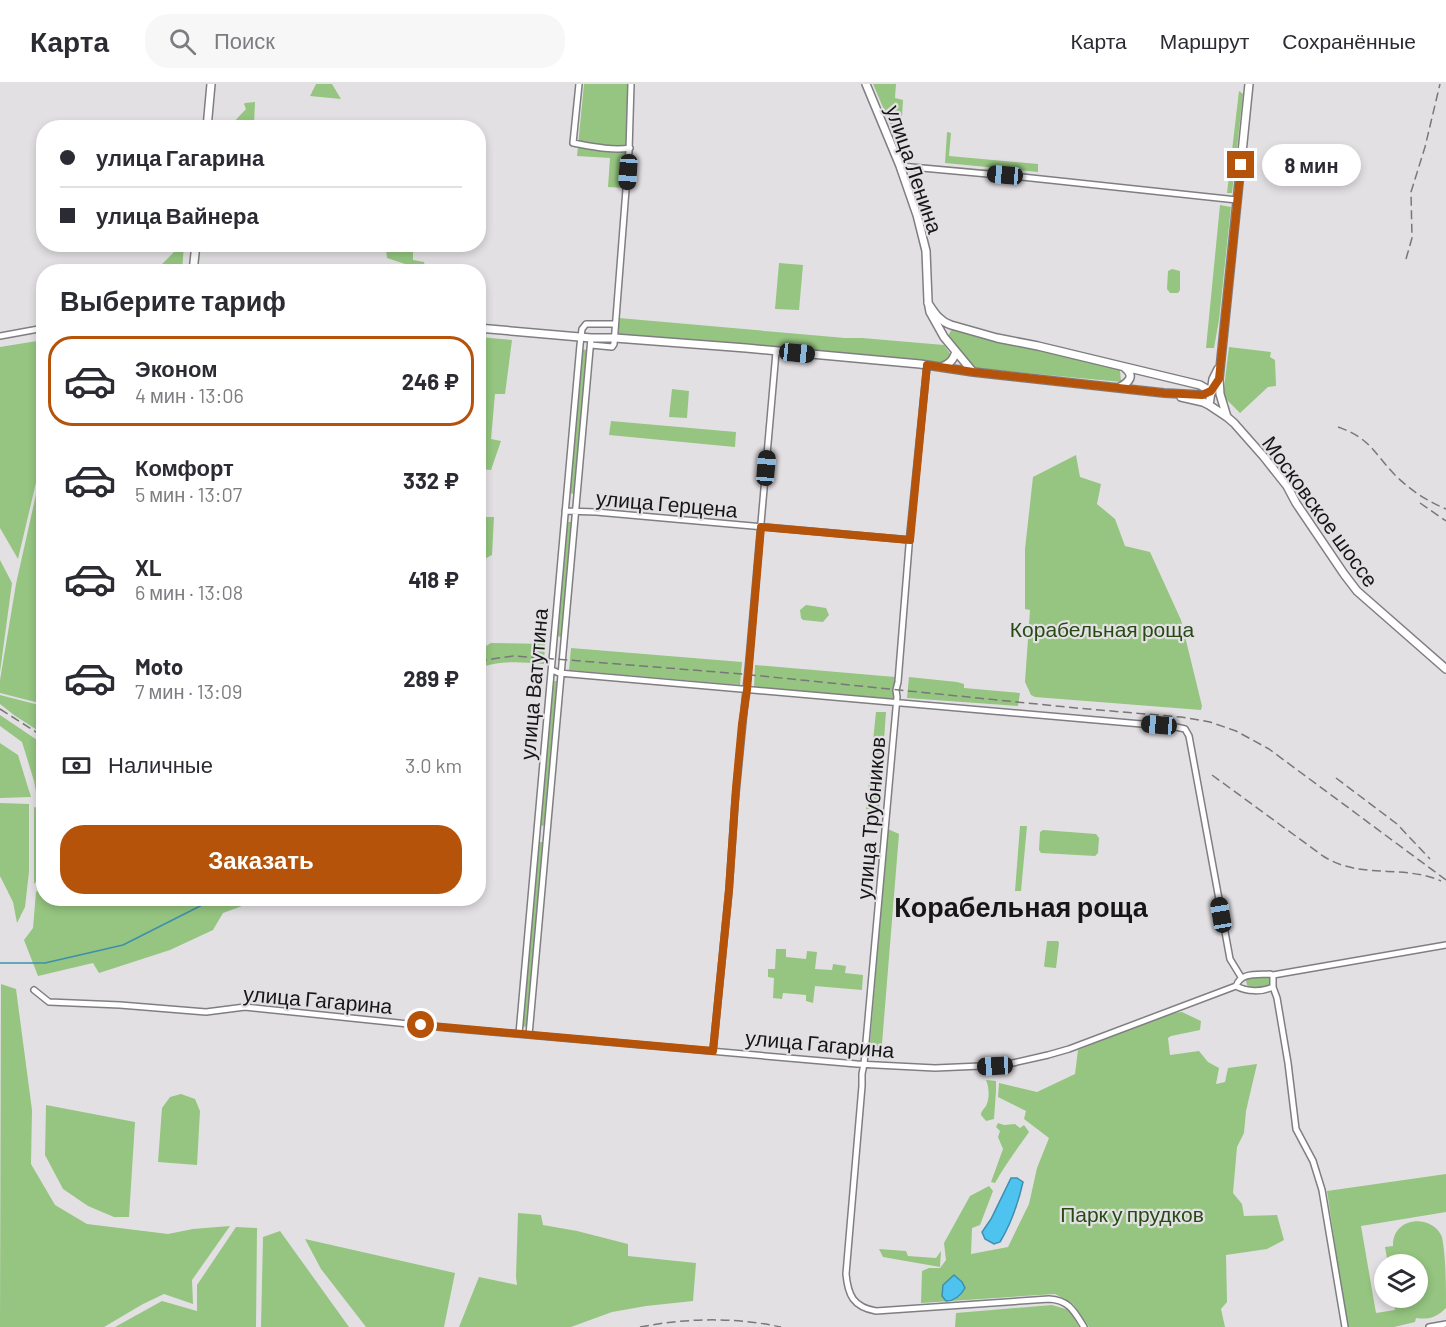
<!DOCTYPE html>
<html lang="ru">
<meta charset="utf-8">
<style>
:root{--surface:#fff;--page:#f7f7f7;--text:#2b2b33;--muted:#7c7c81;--line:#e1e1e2;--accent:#b45309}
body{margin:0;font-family:Barlow,sans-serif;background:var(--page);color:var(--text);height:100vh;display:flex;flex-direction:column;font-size:22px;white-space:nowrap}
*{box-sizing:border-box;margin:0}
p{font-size:20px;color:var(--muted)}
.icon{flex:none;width:33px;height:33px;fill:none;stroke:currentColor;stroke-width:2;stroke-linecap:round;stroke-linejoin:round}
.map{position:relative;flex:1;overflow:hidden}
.details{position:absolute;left:36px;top:180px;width:450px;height:642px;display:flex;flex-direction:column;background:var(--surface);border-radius:24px;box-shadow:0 3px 9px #0003}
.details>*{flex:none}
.guide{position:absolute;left:36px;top:36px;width:450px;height:132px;border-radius:24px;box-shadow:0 3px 9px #0003;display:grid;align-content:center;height:132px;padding:0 24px;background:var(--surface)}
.fabs{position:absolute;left:1374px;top:1170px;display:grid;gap:12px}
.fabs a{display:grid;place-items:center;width:54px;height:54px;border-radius:50%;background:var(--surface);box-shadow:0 3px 9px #0003;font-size:30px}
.end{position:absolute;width:27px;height:27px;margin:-14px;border:8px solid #b45309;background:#fff;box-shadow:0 0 0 3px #fff}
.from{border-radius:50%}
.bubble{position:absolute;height:42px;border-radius:21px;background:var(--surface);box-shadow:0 3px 9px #0003;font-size:20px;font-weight:700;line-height:42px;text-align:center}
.car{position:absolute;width:18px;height:36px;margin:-18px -9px;border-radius:8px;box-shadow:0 0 4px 2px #0007;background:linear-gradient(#222 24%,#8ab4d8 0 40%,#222 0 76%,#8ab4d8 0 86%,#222 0)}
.guide b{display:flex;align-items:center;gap:21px;height:57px;font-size:22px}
.guide b+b{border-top:2px solid var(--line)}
.guide i{width:15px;height:15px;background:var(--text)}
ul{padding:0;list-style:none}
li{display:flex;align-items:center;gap:18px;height:90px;margin:0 12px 9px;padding:0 12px;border:3px solid transparent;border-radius:24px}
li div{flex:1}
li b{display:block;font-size:22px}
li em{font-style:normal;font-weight:700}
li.on{border-color:var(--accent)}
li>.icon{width:54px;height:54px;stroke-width:1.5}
h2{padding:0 24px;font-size:27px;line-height:72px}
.pay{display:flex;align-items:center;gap:15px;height:66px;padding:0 24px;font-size:22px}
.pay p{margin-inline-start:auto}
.action{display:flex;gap:12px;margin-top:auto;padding:12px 24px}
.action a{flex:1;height:69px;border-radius:24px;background:var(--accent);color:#fff;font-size:24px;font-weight:700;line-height:69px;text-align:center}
header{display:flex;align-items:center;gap:36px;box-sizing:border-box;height:84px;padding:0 30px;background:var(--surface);border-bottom:2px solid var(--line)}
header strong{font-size:28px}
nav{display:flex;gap:33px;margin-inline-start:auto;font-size:21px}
.search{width:420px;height:54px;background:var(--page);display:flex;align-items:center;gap:15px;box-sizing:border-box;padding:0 21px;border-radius:24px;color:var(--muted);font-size:22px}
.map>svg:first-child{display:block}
.green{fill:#95c580}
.water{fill:#4fc3ef;stroke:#3e8fae;stroke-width:1.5}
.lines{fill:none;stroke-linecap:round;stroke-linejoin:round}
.stream{stroke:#3e8fae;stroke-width:1.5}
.minor-casing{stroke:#807e82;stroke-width:8}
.major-casing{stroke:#807e82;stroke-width:10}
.minor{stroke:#fff;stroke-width:5}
.major{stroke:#fff;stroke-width:7}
.rail{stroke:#797779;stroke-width:1.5;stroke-dasharray:9 4.5;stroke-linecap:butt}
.route{stroke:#b45309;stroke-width:8}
.labels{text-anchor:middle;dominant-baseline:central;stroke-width:4.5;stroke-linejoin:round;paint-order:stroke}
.street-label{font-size:21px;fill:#171617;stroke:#e3e0e4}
.park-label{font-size:21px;fill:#274a15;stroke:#e3e0e4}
.district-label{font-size:27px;font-weight:bold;fill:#171617;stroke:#e3e0e4}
</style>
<header>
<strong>Карта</strong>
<div class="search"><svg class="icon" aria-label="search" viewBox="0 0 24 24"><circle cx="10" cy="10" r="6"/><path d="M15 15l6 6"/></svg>Поиск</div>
<nav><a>Карта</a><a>Маршрут</a><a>Сохранённые</a></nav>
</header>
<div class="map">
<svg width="1446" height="1243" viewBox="0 0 1446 1243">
<rect width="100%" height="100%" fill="#e3e0e4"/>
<path class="green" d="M316 0H332L341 15 310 12Z
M584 0H628V57L624 104 608 103 610 74 577 72Z
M873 0H896L895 14 903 16 902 33 891 42Z
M1239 7 1243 10 1232 109H1227Z
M255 18 254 40 256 43H229L246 25 244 20 245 19Z
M947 48 951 49 949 72 1038 80V88L945 79Z
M1220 121 1231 123 1219 236 1214 264H1206Z
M182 160 184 161 182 187H163L159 183Z
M404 161H409L413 163V176L424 178 426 187 387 174 386 165H404Z
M779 179 803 181 799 226 775 225Z
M1172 185 1180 187V206L1178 209H1170L1167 205 1168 187Z
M619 234 845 254H862L944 261 951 271V275L941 281 644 254 632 251H617Z
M952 245 1120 285 1121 298 973 284 949 252V250Z
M479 253 512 256 505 310H495L491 355 501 357 491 386 479 385Z
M43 256V369L18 475 0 444V263Z
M1229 263 1271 268 1270 273 1275 276 1276 302 1268 303 1240 329 1223 312Z
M581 265 587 266 575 410 568 409Z
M672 305 689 307 687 334 669 333Z
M611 337 736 348 735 363 609 351Z
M1076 371 1080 393 1101 400 1097 420 1115 435 1125 462 1150 468 1181 536 1202 622 1201 626 1035 613 1031 611 1025 598 1030 526 1025 525V465L1033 393Z
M43 379 44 620H43L0 609V596L16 500Z
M478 433H494L492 471 479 478Z
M566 438H572L562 553 556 552Z
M0 476 12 499 0 588Z
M806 521 826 524 829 531 823 538 803 536 801 534 800 526Z
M491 559 545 560 544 580C520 578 501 576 479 584V566Z
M571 564 742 578 740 601 569 586Z
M755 581 895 593 894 615 754 603Z
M909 593 957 598 964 600V604L1020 609 1018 622 907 614Z
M552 597H558L545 742 539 741Z
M0 611 43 622V650L14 631 0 620Z
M876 628H886L879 726 866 725Z
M0 631 43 660V715L37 713 34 697 22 658 0 642Z
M0 659 18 671 31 713 0 714Z
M0 719 29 720V788L25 823 17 839 13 818 0 792Z
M34 723 44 726 43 790 34 800Z
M1020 742H1027L1021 807H1015Z
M888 745 899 750 881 972 869 971Z
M1043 746 1096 750 1099 754 1098 769 1095 772 1041 769 1039 766 1040 748Z
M538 758H544L528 943 521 942Z
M43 801 44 814 287 815 253 818 223 829 213 846 170 866 99 889 93 879 38 892 24 856 33 844 36 808Z
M1047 857H1058L1059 859 1056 884 1045 883 1044 882Z
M776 865H786V873L806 875 807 867 817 868 815 885 832 886 833 880 846 882 845 889 863 891 862 906 815 902 813 919 806 917V911L783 909 782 915 773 914 774 894 768 893V885H775Z
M1254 892H1267L1272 895 1273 899 1268 904H1251L1247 901 1246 897 1247 895Z
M1 900 16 905 32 1026 31 1080 55 1121 87 1140 168 1150 193 1145 230 1142 192 1196 193 1220 164 1210 143 1220 104 1243H0Z
M1182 928 1201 937 1200 946 1171 952 1168 954 1170 971 1199 967 1208 978 1219 984 1216 1000 1225 998 1228 984 1257 980 1246 1027 1244 1049 1237 1063 1233 1109 1242 1120 1244 1132 1277 1131 1284 1156 1267 1165 1226 1171 1227 1218 1221 1225 1225 1243H1089L1073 1220 1055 1210 921 1219 922 1187 929 1184H940L946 1176 944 1159 970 1112 989 1102 993 1107 980 1141 972 1144 971 1170 1008 1163 1029 1120 1037 1084 1049 1054 1024 1035 1026 1027 998 1013 999 999 1037 1008 1075 990 1078 966 1167 930Z
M986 996 996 997V1007L994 1035 986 1037 981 1031C981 1027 984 1025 986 1022 990 1014 989 1003 986 996Z
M181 1010 195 1015 200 1027 197 1081 158 1078 162 1024 170 1013Z
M46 1021 135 1038 129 1133H114L88 1122 63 1105 45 1071Z
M998 1039 1004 1041 1015 1040 1020 1044 1024 1041 1029 1048C1017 1065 1005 1081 995 1099L991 1098 1003 1065 998 1053 1000 1047 996 1043Z
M1446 1090V1128L1361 1142 1376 1229 1395 1226 1393 1214H1418V1180H1388L1385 1163 1393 1162C1392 1133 1432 1129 1442 1153 1446 1173 1446 1203 1446 1224 1437 1233 1429 1236 1416 1234L1415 1238 1394 1243H1347L1327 1107Z
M518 1129 541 1131 543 1141 577 1147 628 1160V1172L696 1179 693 1217 646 1222 612 1228 571 1243H459L479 1193 517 1201 516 1193Z
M236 1143 257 1144 256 1243H115L162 1217 197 1227V1201Z
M280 1147 349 1243H261L263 1153Z
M305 1155 455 1189 444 1243H366L321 1185Z
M879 1165 906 1167 908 1172 936 1174 941 1167 940 1183 883 1173Z
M1052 1221 1069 1226 1079 1243H955L956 1229Z"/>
<path class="water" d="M1011 1094H1017L1023 1098C1018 1120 1011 1140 1000 1158L994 1160 985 1155 982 1148 991 1135Z
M954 1191 962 1198 965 1204C961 1211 956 1217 946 1217L942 1212 943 1201Z"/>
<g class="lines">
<path class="stream" d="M0 879H45L123 861 216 814"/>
<defs>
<path id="minor" d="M579 0 573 59C590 62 612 67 630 64
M900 82 1022 93 1237 116
M0 252 44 244
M591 261 612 263 614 260 629 67 631 0
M927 281 910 449 898 598 896 606 897 613 864 980 862 990V1002L846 1190C848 1211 853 1223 876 1227L1049 1215C1069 1216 1074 1227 1084 1243
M565 427 596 428 910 456
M552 586 559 589 1176 643 1185 645 1189 652 1230 875 1241 893
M1270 890 1273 891V903C1262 908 1247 908 1236 902 1241 888 1257 891 1270 890Z
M1273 891 1446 861
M1273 903 1277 914 1288 979 1296 1045 1313 1077 1322 1106 1345 1243
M34 906 49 918 120 921 206 928 245 923 447 944 857 980 935 984 1004 981 1048 971 1069 965 1236 902
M519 950 580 261 582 245 586 240H615
M529 951 591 254
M713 967 729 806 735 719 749 576 776 268
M1429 1243 1446 1240"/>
<path id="major" d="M866 0 900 82 917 131 926 167 928 217 930 228 944 253 973 288
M207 44 211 0
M193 188 196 160
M928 219C934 228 939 237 951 241L997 254 1038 262 1200 301 1212 308
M478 244 591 254H615L746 264 920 280 973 288 1164 309 1202 311 1211 307 1216 302 1219 295
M941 283C950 280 953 276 956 268
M1120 303C1129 298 1135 292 1125 284
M1181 313 1203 318 1209 321 1227 333 1234 339 1264 373 1287 402 1296 419 1344 490 1357 507 1446 585
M1209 321 1213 295 1218 285
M1227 333 1220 310 1219 295 1249 0"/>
</defs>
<use href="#minor" class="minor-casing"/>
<use href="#major" class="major-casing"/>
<use href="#minor" class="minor"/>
<use href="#major" class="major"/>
<path class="rail" d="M1406 175 1412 154 1411 108 1425 63 1440 0
M1338 343C1370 354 1374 369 1395 391 1410 406 1427 417 1446 425
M1420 419 1446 437
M478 578 492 575 513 572 568 576 742 590 1076 624 1181 633 1210 638 1236 647 1269 665 1446 796
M0 625 44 653
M1212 691 1323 772C1360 796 1403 780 1441 797
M1336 694 1397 740 1430 775
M640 1243C687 1234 734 1233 781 1243"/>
</g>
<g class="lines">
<path class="route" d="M421 941 713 967 729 806 736 704 742 640 747 606 761 443 910 456 927 281 973 288 1164 309 1202 311 1211 307 1219 295 1241 81"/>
</g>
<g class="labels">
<g class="street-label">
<text transform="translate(915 85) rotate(71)">улица Ленина</text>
<text transform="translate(667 419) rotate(5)">улица Герцена</text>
<text transform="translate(1321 427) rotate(54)">Московское шоссе</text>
<text transform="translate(533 600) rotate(-85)">улица Ватутина</text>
<text transform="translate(870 734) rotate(-85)">улица Трубников</text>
<text transform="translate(318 915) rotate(5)">улица Гагарина</text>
<text transform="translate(820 959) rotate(5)">улица Гагарина</text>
</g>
<g class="park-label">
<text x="1102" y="544">Корабельная роща</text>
<text x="1132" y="1129">Парк у прудков</text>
</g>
<g class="district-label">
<text x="1021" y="822">Корабельная роща</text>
</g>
</g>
</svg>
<div class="fabs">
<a><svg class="icon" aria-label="layers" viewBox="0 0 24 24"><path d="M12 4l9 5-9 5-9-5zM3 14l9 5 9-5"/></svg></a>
</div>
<i class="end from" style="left:421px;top:941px"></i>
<i class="end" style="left:1241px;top:81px"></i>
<div class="bubble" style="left:1262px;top:60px;width:99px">8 мин</div>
<i class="car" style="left:628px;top:88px;rotate:184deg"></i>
<i class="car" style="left:1005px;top:91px;rotate:275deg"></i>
<i class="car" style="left:797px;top:269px;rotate:96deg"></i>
<i class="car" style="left:766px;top:384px;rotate:5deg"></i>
<i class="car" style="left:1159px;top:641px;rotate:275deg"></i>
<i class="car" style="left:1221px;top:831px;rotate:350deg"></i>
<i class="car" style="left:995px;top:982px;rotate:267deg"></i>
<div class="guide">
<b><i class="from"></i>улица Гагарина</b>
<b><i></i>улица Вайнера</b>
</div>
<section class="details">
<h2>Выберите тариф</h2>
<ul>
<li class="on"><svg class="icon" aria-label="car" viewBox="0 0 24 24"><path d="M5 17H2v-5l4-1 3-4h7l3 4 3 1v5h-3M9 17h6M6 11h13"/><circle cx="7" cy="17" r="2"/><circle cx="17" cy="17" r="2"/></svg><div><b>Эконом</b><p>4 мин · 13:06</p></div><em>246 ₽</em></li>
<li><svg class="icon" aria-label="car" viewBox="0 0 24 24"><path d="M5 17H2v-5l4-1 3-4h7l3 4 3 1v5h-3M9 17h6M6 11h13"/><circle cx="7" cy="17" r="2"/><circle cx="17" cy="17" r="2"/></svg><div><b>Комфорт</b><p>5 мин · 13:07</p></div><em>332 ₽</em></li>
<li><svg class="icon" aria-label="car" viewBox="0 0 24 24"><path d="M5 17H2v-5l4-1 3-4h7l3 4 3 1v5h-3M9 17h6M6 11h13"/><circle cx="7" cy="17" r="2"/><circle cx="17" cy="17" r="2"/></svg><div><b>XL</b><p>6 мин · 13:08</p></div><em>418 ₽</em></li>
<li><svg class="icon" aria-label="car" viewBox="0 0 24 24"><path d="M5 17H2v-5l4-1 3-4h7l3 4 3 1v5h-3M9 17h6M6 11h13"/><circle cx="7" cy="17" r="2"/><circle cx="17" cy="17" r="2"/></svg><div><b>Moto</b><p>7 мин · 13:09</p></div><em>289 ₽</em></li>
</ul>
<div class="pay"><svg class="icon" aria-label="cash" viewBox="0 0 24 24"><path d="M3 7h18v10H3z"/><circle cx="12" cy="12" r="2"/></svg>Наличные<p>3.0 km</p></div>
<div class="action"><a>Заказать</a></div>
</section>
</div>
